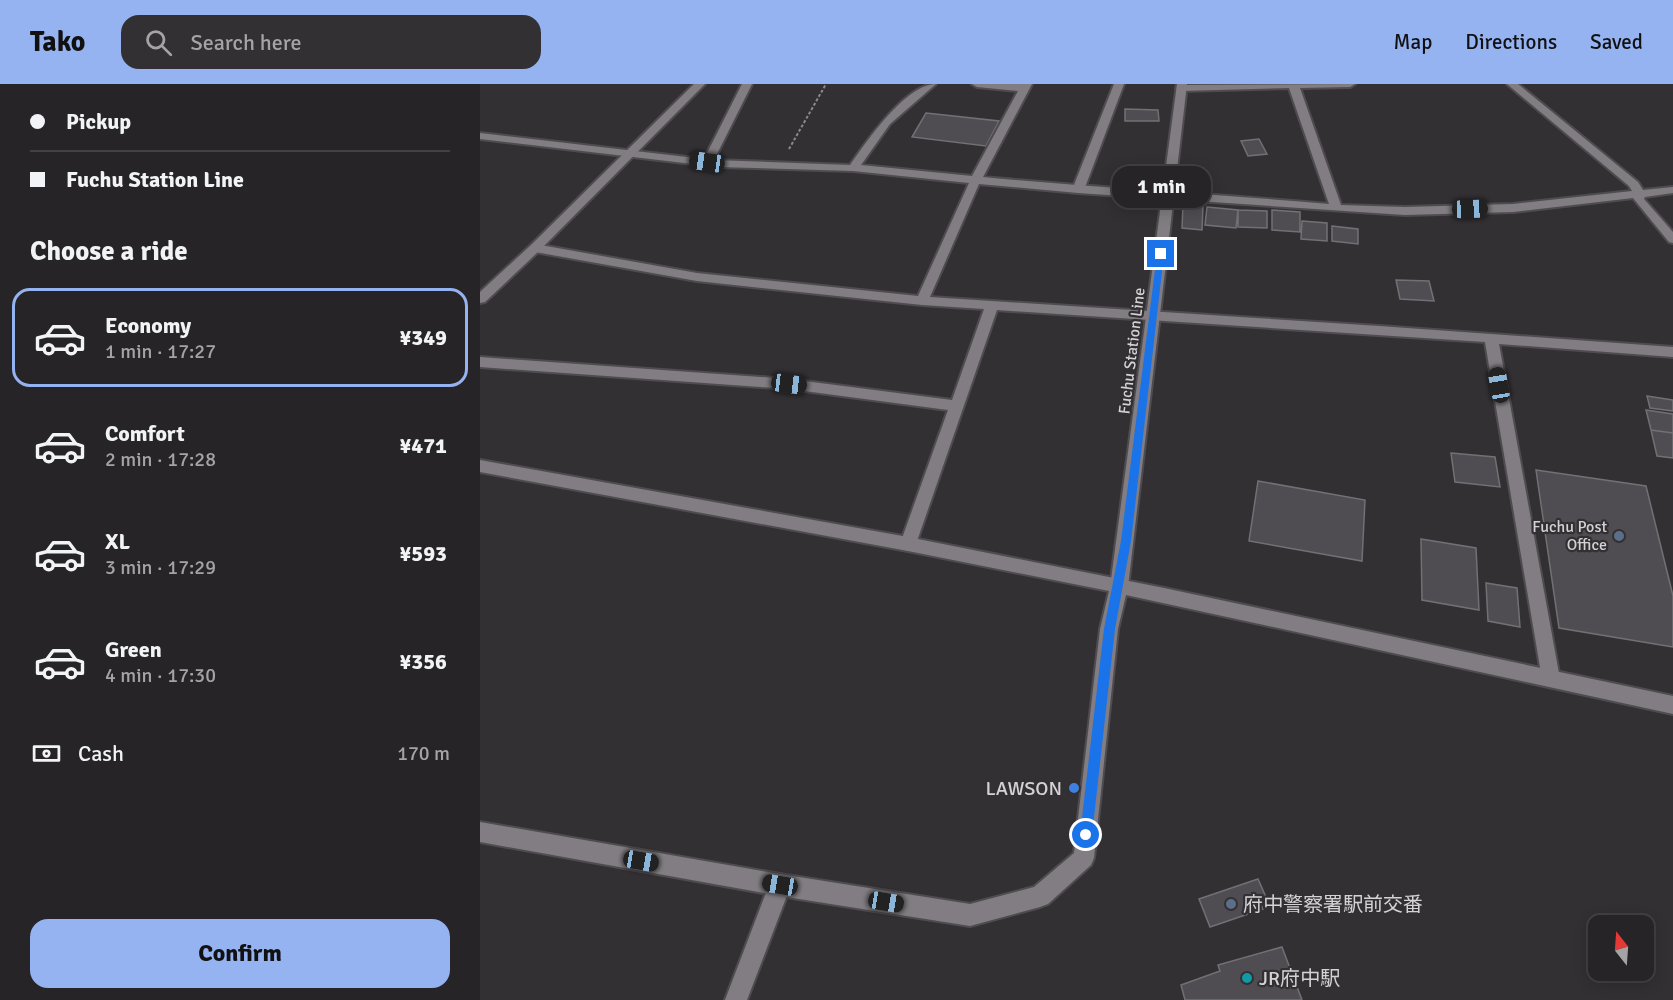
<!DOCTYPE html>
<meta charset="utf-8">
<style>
:root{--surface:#262427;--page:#323033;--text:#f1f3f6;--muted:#a4a4a7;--line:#424144;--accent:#95b2f1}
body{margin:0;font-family:Signika,"Noto Sans JP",sans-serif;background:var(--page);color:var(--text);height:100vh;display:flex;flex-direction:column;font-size:22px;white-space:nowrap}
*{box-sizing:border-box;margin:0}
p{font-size:20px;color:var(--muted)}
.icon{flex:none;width:33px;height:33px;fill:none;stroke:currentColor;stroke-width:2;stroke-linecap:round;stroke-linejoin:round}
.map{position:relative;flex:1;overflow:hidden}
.details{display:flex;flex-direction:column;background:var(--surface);width:480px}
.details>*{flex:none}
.banner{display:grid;align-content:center;height:132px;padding:0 30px;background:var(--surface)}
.needle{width:39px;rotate:343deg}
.tools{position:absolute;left:1108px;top:831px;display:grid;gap:12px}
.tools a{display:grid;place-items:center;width:66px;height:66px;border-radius:12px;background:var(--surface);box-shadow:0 3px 15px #0003,0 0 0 2px var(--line);font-size:30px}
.end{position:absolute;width:27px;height:27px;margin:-14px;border:8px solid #1a73e8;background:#fff;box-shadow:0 0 0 3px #fff}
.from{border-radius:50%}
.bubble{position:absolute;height:42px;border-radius:18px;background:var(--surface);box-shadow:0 3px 15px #0003,0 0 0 2px var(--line);font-size:20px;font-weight:700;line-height:42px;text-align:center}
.car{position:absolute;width:18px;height:36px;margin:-18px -9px;border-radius:8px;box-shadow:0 0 4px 2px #0007;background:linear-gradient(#222 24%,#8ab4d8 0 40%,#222 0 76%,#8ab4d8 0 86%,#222 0)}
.banner b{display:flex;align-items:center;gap:21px;height:57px;font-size:22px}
.banner b+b{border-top:2px solid var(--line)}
.banner i{width:15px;height:15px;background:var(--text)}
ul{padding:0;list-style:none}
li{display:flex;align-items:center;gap:18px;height:99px;margin:0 12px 9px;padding:0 18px;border:3px solid transparent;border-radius:18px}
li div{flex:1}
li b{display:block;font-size:22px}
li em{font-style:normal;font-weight:700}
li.on{border-color:var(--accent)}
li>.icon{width:54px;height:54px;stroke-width:1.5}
h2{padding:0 30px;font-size:27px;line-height:72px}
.pay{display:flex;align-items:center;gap:15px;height:66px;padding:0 30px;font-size:22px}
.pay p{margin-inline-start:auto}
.action{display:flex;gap:12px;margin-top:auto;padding:12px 30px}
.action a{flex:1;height:69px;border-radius:18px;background:var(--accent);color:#111;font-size:24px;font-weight:700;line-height:69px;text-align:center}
header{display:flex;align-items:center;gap:36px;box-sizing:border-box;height:84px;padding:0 30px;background:var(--accent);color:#111}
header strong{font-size:28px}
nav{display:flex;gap:33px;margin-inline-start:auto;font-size:21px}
.search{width:420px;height:54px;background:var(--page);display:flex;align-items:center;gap:15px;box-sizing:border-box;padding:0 21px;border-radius:18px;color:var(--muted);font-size:22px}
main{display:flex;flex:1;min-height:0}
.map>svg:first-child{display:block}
.building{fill:#4f4d52;stroke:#727075;stroke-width:1.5}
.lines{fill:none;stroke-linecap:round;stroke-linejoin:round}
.service-casing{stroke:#4f4c50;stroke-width:4}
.minor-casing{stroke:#4f4c50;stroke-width:4}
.tertiary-casing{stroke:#4f4c50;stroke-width:4}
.secondary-casing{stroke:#4f4c50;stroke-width:4}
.path{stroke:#8b888b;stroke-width:2;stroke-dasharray:3 2;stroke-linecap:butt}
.service{fill:#817d82;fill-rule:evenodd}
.minor{fill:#817d82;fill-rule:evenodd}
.tertiary{fill:#817d82;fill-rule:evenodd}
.secondary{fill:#817d82;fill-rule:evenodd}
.route{fill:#1a73e8}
.service-dot{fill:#5c6f8a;stroke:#333034;stroke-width:2}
.shop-dot{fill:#3f7fe0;stroke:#333034;stroke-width:2}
.culture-dot{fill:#0f9aa8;stroke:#333034;stroke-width:2}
.labels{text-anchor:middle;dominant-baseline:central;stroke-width:4.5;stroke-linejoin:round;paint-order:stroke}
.street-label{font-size:16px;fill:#d4d2d4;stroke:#333034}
.poi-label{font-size:16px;fill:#d4d2d4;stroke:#333034;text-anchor:end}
.near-poi-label{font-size:20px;fill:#d4d2d4;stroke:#333034;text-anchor:start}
</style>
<header>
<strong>Tako</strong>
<div class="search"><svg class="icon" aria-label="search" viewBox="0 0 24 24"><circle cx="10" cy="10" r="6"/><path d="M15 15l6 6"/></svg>Search here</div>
<nav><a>Map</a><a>Directions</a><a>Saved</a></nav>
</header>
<main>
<section class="details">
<div class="banner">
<b><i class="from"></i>Pickup</b>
<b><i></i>Fuchu Station Line</b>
</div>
<h2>Choose a ride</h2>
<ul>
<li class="on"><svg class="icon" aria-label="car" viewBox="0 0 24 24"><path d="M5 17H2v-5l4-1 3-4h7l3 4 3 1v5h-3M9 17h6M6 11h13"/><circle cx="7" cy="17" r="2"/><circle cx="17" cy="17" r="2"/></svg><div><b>Economy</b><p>1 min · 17:27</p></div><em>¥349</em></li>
<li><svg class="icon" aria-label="car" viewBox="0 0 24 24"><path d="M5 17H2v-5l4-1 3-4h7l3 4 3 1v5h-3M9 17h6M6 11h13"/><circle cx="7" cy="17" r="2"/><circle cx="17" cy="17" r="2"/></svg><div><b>Comfort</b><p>2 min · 17:28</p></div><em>¥471</em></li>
<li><svg class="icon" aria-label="car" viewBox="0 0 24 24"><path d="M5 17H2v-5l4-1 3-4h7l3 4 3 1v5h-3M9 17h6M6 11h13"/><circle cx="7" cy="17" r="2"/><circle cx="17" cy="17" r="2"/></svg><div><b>XL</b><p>3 min · 17:29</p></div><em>¥593</em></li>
<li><svg class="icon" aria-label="car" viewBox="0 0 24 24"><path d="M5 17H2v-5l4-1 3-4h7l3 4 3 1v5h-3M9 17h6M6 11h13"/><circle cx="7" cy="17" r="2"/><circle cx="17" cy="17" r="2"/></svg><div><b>Green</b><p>4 min · 17:30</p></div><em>¥356</em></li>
</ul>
<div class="pay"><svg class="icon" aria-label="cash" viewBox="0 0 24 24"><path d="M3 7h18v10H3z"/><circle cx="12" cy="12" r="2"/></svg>Cash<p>170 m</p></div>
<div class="action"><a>Confirm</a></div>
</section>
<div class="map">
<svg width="1193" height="916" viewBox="0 0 1193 916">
<rect width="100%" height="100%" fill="#333034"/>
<path class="building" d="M645 25 678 26 679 37H645Z
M446 29 519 37 506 62 432 53Z
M779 55 787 70 768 72 761 57Z
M703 121 723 122 722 146 702 144Z
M727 123 758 126 756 144 725 141Z
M758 126 787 127V144L758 143Z
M792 126 820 128V148L792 146Z
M822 137 847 139V157L821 155Z
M852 142 878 145V160L852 157Z
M916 196 949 197 954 217 920 215Z
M1167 312 1193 316V327L1170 324Z
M1166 326 1193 330V349L1171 346Z
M1171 346 1193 349V374L1177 372Z
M971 369 1015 373 1020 403 975 398Z
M1056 386 1166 402 1193 512V563L1079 544Z
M778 397 885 416 882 477 769 457Z
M941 455 996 464 999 526 942 516Z
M1006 499 1037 504 1040 543 1008 537Z
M778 795 786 813 779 816 783 825 730 843 719 815Z
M802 863 822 916H705L701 901 740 887 738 881Z"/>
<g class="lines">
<defs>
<path id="service" d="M634 0H644L604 106 602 108H594L592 106Z"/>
<path id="minor" d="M262 0H272L234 76 370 81C387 57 426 0 456 0L410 40 381 81 492 92 538 7 497 3 492 0H552L503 93C618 104 733 110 849 120L809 4 701 7 696 4 701 1 875 0 870 3 820 4 861 121 925 123 1033 120 1152 107 1149 102 1027 0H1038L1158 98 1163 106 1193 103V109L1165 113 1164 115 1193 148V159L1189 158 1153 114 1033 128 925 131 598 109 499 100 450 213 899 242 1193 263V273L1019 260 1080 595 1078 601 1071 603 1064 601 1062 595 1005 258 517 226 436 460 434 465 428 467 422 465 420 460 468 326 309 305 0 283V273L309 295 472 316 504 225 442 221 217 197 55 168 49 164 55 160 217 189 438 212 489 99 373 87 238 83 0 55V49L224 75Z
M300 790 308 793 311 801 267 916H245L292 793Z"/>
<path id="tertiary" d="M214 0H225L59 167 5 218 0 219V208L51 161Z
M0 376 428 453 684 504 1193 612V630L646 511 638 545 614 774 611 781 568 820 560 823 490 842 300 812 0 758V738L300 790 490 820 554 803 594 769 620 545 629 507 428 467 0 388Z"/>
<path id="secondary" d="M697 0H707L648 503 645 508 639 510 633 508 630 503Z"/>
</defs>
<use href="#service" class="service-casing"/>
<use href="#minor" class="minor-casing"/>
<use href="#tertiary" class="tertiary-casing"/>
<use href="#secondary" class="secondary-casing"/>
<path class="path" d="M309 65 346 0"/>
<use href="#service" class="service"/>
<use href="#minor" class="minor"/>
<use href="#tertiary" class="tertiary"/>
<use href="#secondary" class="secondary"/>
</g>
<path class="route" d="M681 168 684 170 651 457 635 545 612 751 606 757 600 751 624 545 641 457 677 170Z"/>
<g class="service-dot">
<circle cx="1139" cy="452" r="6"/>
<circle cx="751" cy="820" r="6"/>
</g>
<circle class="shop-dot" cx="594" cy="704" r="6"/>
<circle class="culture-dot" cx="767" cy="894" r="6"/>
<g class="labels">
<g class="street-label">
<text transform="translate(652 267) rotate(-83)">Fuchu Station Line</text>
</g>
<g class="poi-label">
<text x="1127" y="443">Fuchu Post<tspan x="1127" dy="18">Office</tspan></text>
</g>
<g class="near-poi-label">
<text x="582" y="704" text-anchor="end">LAWSON</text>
<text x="763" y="820">府中警察署駅前交番</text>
<text x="779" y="894">JR府中駅</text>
</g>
</g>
</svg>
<div class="tools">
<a><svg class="needle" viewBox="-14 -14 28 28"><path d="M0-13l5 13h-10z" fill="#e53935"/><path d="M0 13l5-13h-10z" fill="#a4a4a7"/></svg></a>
</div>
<i class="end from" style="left:606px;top:751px"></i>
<i class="end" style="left:681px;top:170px"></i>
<div class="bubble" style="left:632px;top:82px;width:99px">1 min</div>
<i class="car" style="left:227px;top:78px;rotate:278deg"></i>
<i class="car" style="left:990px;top:125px;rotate:88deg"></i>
<i class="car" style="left:309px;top:300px;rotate:97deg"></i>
<i class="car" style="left:1019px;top:301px;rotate:350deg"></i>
<i class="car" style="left:161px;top:777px;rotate:100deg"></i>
<i class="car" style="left:300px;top:801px;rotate:280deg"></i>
<i class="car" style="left:406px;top:818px;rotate:99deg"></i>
</div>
</main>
